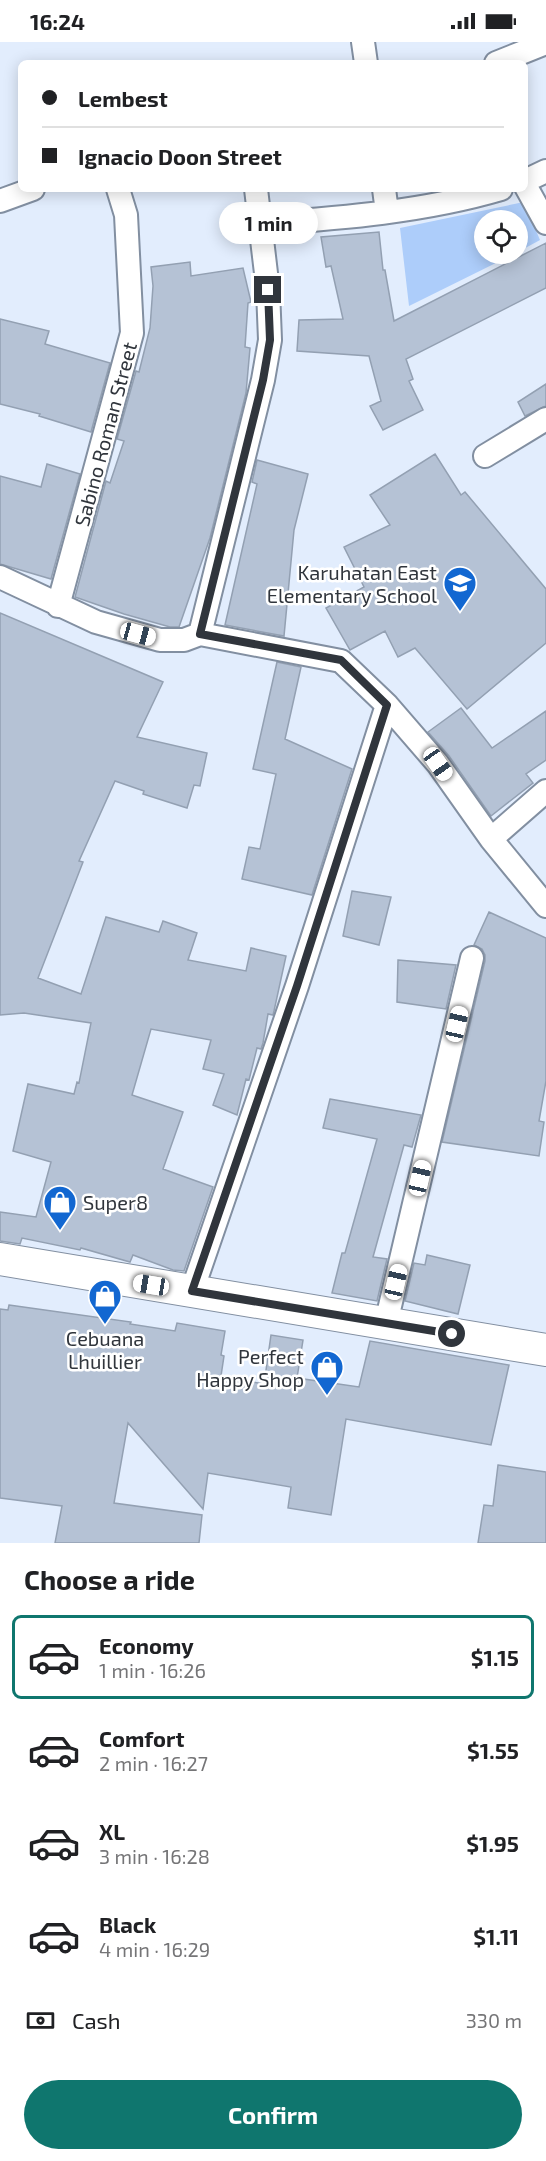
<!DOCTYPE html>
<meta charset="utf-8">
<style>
:root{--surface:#fff;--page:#f6f6f6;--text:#202124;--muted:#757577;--line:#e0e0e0;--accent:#0f766e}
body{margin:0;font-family:"Exo 2",sans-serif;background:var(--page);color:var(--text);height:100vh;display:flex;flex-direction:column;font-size:22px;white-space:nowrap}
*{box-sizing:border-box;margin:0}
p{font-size:20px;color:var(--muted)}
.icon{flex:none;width:33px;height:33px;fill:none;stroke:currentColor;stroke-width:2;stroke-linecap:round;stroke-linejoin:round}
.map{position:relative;height:1501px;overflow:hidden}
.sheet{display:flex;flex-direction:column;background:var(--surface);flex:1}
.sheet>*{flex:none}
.hud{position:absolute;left:18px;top:18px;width:510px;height:132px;border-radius:9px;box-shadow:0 3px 15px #0003;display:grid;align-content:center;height:132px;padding:0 24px;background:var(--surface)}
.fabs{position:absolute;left:474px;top:168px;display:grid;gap:12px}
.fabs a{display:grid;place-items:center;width:54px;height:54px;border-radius:50%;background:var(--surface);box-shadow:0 3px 15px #0003;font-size:30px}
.end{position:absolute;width:27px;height:27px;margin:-14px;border:8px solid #30353c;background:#fff;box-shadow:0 0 0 3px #fff}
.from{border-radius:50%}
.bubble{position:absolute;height:42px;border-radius:21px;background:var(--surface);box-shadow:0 3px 15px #0003;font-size:20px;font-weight:700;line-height:42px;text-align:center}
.car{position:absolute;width:18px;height:36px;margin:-18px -9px;border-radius:8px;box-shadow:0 0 4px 2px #0007;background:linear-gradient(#fff 24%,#345 0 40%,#fff 0 76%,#345 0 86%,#fff 0)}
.hud b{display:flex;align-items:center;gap:21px;height:57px;font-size:22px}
.hud b+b{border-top:2px solid var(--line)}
.hud i{width:15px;height:15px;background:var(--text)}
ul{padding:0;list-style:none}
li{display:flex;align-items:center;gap:18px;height:84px;margin:0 12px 9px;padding:0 12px;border:3px solid transparent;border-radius:9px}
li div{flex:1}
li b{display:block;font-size:22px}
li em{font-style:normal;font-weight:700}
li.current{border-color:var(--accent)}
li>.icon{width:54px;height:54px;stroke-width:1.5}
h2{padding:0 24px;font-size:27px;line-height:72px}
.pay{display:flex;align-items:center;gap:15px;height:66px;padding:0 24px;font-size:22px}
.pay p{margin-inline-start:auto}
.cta{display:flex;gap:12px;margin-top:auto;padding:12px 24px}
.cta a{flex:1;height:69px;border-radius:36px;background:var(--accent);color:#fff;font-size:24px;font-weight:700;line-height:69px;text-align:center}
.status{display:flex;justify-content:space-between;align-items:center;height:42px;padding:0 30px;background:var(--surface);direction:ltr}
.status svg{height:16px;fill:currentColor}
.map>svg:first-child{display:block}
.green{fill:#adcdfa}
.building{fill:#b5c2d5;stroke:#93a0b2;stroke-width:1.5}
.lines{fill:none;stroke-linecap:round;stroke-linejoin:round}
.minor-casing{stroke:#828fa1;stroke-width:26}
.secondary-casing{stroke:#828fa1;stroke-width:34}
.minor{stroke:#fff;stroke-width:22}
.secondary{stroke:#fff;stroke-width:32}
.route{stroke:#30353c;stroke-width:8}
.labels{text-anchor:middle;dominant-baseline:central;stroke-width:5;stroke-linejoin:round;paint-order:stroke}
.street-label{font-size:20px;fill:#30353c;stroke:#fff}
.poi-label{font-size:20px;fill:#30353c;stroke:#fff;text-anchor:end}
</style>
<div class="status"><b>16:24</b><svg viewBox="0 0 49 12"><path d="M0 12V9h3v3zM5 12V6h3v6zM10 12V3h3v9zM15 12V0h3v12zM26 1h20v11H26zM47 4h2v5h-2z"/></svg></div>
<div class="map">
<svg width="546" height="1501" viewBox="0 0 546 1501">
<rect width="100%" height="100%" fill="#e2edfd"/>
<path class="green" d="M524 160 540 198 518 210V178H484V212H514L409 264 400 186Z"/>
<path class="building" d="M379 190 383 228H385L394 279 546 201V246L406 317 413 337 409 339 423 368 383 388 370 364 381 359 369 314 297 309 299 278 343 277 331 224 326 225 321 195Z
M190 220 191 234 243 226 251 260 248 261 245 305 250 306 246 351 210 496 179 585H170L124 572 75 555 106 439 110 441 124 399 117 397 136 329 139 330 150 286 153 244 151 225Z
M0 277 49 289 45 302 110 321 91 390 39 374 40 372 0 362Z
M546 342V364L525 374 518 360Z
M435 412 461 453 465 450 546 547V601L467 667 415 606 398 615 385 589 350 608 326 566 364 545 344 505 390 483 370 453Z
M257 418 308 432 294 488 284 594 225 583 257 442 252 440Z
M47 422 80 432 51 537 0 522V434L41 445Z
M0 571 163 640 137 695 207 711 200 744 194 743 187 766 143 752 144 749 115 739 79 819 83 820 38 936 81 952 106 875 159 890 163 879 197 891 188 918 246 929 251 906 286 914 274 969 273 973 268 972 263 1001 261 1007 257 1006 249 1038 246 1037 237 1073 213 1063 224 1032 203 1027 211 998 151 987 132 1053 183 1070 163 1127 213 1145 184 1229 173 1228 133 1213 130 1220 81 1206 80 1208 22 1196 20 1202 0 1199V1170L36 1175 51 1120 13 1109 28 1042 74 1052 77 1040 79 1041 91 981 24 971 0 973Z
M277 620 301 625 285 697 352 727 312 853 242 837 249 805 260 807 276 732 253 727Z
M461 666 492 706 546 669V718L526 732 533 741 491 774 449 714 428 690Z
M352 849 391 855 379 903 343 894Z
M489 870 546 896V1039L539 1079 544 1080 539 1114 442 1100 485 919V913L482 907 474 903Z
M398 918 456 923 446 967 397 960Z
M330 1057 421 1073 412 1105 404 1103 373 1215 387 1217 377 1259 332 1251 342 1211H345L377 1097 323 1086Z
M427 1213 470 1223 458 1272 405 1259 414 1221 425 1223Z
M9 1263 131 1280 130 1282 175 1289 177 1281 225 1289 221 1313 224 1314 221 1334 264 1342 271 1293 303 1298 297 1336 359 1345 370 1299 509 1323 491 1403 346 1377 331 1473 288 1466 291 1445 208 1431 203 1467 128 1381 114 1461 202 1473 199 1501H55L62 1464 0 1456V1267L8 1268Z
M498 1423 546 1430V1501H478L484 1463 493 1464Z"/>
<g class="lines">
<defs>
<path id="minor" d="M363 0 366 21
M496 21 546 1
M525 139 546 129
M525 143 546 181
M384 147 387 170
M0 159 33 147
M261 182C341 176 423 170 501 147
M485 414 546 377
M0 535 96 580 160 598H184L200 592 341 619 387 663 438 722 491 797 546 864
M58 564 132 291 126 173 118 147
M200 592 263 338 270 298 268 248 256 147
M491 797 546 749
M192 1249 297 944 387 663
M386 1281 472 916"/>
<path id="secondary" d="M0 1217 546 1308"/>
</defs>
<use href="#minor" class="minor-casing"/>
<use href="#secondary" class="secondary-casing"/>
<use href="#minor" class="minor"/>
<use href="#secondary" class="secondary"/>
</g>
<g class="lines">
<path class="route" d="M268 248 270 298 263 338 200 592 341 618 387 663 297 944 192 1249 452 1292"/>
</g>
<defs>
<symbol id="school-pin" viewBox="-11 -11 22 30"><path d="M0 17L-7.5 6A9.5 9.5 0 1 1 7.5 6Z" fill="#1267d1" stroke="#fff"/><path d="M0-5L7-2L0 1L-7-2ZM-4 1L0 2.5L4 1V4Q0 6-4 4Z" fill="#fff"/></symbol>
<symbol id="shop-pin" viewBox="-11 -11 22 30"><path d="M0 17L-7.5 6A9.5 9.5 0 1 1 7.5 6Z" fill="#1267d1" stroke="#fff"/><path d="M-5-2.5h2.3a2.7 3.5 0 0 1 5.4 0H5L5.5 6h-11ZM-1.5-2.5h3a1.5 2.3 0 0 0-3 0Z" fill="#fff"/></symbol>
</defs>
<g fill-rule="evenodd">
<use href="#school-pin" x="441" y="522" width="38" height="52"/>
<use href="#shop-pin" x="41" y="1141" width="38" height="52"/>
<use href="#shop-pin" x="86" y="1235" width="38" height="52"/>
<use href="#shop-pin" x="308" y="1306" width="38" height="52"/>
</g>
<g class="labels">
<g class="street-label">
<text transform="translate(105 392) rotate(-75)">Sabino Roman Street</text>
</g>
<g class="poi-label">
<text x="437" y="530">Karuhatan East<tspan x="437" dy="23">Elementary School</tspan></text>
<text x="83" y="1160" text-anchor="start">Super8</text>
<text x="105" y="1296" text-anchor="middle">Cebuana<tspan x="105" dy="23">Lhuillier</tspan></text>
<text x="304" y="1314">Perfect<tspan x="304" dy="23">Happy Shop</tspan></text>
</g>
</g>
</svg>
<div class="fabs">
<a><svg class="icon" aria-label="locate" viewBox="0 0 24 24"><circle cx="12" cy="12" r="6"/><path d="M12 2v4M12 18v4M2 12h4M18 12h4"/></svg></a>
</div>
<i class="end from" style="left:452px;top:1292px"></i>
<i class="end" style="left:268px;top:248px"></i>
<div class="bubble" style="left:219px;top:160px;width:99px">1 min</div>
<i class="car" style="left:138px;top:592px;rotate:105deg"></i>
<i class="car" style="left:438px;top:722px;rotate:145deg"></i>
<i class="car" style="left:457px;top:982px;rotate:13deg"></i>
<i class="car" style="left:420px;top:1136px;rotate:13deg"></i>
<i class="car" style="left:396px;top:1240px;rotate:13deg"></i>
<i class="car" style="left:151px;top:1243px;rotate:279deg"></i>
<div class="hud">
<b><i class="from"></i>Lembest</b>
<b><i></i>Ignacio Doon Street</b>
</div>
</div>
<section class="sheet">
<h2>Choose a ride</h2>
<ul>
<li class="current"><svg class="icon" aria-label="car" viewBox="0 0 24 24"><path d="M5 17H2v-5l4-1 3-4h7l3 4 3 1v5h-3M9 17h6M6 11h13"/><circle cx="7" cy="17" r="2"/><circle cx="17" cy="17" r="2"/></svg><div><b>Economy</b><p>1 min · 16:26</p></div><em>$1.15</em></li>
<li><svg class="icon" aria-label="car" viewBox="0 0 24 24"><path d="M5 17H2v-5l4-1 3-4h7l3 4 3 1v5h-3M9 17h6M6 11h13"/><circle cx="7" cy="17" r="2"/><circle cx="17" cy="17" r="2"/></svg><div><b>Comfort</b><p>2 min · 16:27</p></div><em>$1.55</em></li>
<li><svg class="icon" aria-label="car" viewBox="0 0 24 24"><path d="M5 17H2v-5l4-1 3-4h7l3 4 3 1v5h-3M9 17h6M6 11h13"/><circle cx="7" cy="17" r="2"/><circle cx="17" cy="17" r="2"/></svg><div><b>XL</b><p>3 min · 16:28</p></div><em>$1.95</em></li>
<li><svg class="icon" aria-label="car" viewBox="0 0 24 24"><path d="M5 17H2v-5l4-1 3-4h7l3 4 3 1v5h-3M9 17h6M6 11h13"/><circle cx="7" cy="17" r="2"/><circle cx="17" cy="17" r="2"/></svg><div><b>Black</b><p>4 min · 16:29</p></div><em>$1.11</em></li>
</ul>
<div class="pay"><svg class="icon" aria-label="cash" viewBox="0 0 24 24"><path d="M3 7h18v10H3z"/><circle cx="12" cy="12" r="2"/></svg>Cash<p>330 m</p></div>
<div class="cta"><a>Confirm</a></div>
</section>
